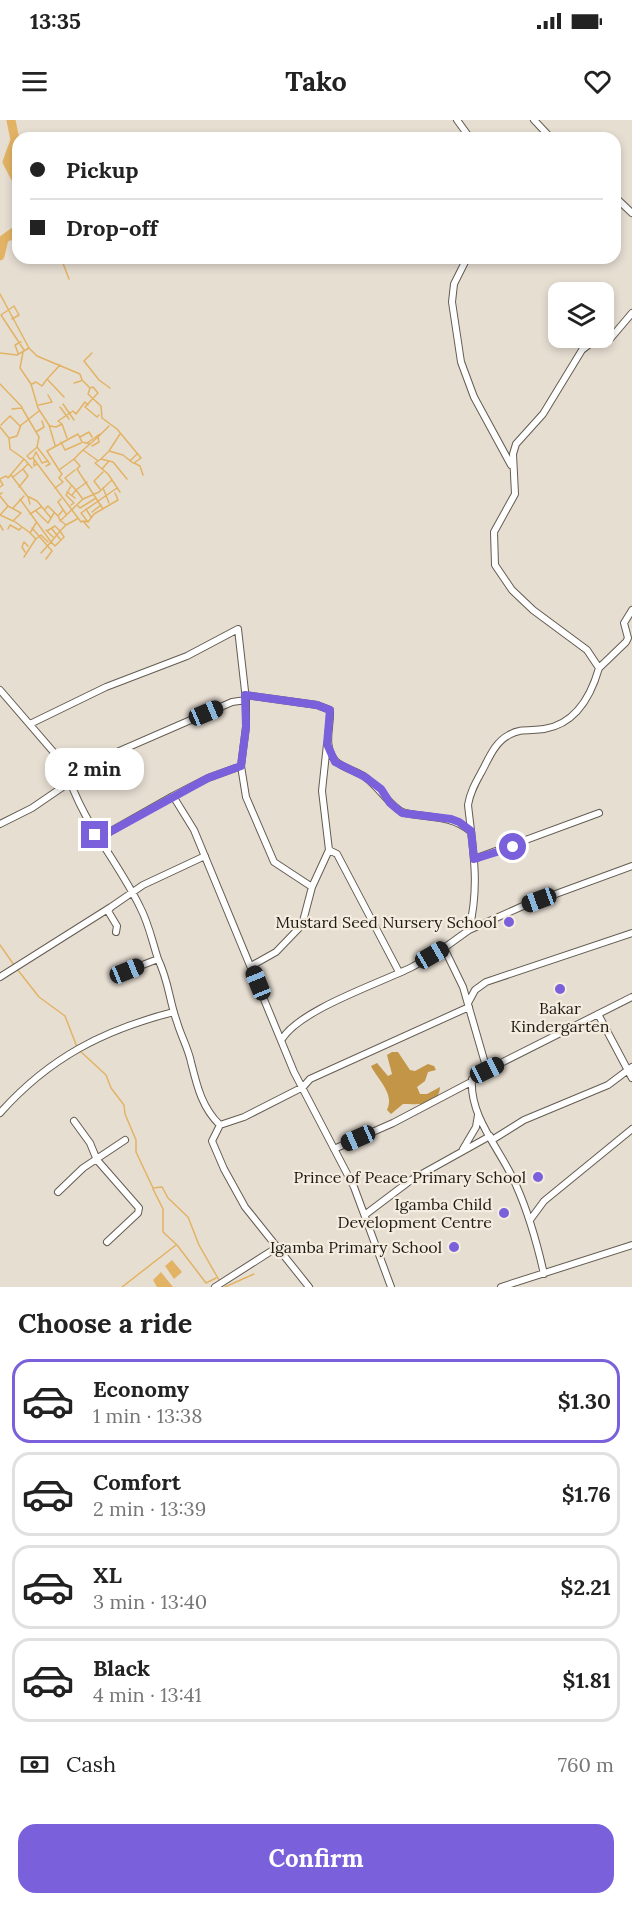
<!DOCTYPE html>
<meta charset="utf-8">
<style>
:root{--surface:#fff;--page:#f2f2f2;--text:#222;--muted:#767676;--line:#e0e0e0;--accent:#7a60db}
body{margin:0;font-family:Lora,serif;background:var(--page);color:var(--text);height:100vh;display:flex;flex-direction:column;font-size:22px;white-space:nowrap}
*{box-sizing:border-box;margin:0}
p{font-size:20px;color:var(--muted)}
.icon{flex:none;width:33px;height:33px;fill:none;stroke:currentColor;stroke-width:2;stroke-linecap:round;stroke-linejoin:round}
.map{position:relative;height:1167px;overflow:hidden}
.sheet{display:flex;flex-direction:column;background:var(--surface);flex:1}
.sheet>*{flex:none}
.banner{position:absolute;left:12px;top:12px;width:609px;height:132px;border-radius:18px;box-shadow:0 3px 9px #0003;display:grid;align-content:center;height:132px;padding:0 18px;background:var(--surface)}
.fabs{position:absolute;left:548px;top:162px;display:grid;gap:12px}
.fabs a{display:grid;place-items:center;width:66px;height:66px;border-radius:12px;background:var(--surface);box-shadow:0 3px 9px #0003;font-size:30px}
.end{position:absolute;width:27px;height:27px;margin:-14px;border:8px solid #7a60db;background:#fff;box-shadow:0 0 0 3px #fff}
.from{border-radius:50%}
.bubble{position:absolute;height:42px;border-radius:18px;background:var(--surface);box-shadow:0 3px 9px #0003;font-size:20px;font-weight:800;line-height:42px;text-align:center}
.car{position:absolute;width:18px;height:36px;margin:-18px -9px;border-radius:8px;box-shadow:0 0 4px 2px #0007;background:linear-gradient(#222 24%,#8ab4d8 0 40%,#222 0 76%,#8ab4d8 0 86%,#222 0)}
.banner b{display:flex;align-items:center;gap:21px;height:57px;font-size:22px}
.banner b+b{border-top:2px solid var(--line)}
.banner i{width:15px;height:15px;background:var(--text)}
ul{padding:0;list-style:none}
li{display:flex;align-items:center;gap:18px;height:84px;margin:0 12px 9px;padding:0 6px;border:3px solid var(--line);border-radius:18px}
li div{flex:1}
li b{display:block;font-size:22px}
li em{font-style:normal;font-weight:800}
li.active{border-color:var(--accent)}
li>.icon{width:54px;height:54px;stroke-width:1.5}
h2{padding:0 18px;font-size:27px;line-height:72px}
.pay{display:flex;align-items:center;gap:15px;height:66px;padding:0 18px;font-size:22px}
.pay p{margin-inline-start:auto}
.primary-button{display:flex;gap:12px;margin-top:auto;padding:12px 18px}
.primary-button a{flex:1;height:69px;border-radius:18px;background:var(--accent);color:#fff;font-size:24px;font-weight:800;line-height:69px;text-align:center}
.status{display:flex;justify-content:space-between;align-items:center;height:42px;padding:0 30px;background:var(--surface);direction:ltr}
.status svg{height:16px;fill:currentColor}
header{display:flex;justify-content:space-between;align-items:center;height:78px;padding:0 18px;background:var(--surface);font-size:27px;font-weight:800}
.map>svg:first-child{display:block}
.forest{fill:#c39546}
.water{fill:#e2b364}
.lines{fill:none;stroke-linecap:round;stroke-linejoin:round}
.stream{stroke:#e2b364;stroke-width:1.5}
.river{stroke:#e2b364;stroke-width:9}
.minor-casing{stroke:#635c51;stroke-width:8}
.minor{stroke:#fff;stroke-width:6}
.route{stroke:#7a60db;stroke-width:8}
.poi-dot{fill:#7a60db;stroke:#f4ecdf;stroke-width:2}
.labels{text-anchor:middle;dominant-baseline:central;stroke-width:4.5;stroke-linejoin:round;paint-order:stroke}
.poi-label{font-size:16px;fill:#1e1b16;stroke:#f4ecdf;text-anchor:end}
</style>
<div class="status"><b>13:35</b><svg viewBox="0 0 49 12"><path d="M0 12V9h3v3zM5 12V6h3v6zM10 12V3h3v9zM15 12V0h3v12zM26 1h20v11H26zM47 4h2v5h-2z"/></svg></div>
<header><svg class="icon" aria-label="menu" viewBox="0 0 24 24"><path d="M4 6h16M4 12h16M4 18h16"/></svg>Tako<svg class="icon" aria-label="heart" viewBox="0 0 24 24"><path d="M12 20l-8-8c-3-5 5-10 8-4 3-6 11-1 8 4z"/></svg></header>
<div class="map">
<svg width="632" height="1167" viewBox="0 0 632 1167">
<rect width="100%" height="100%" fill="#e7ded2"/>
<path class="forest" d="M392 932H398L410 950 415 951 428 944 434 946 436 950 428 952 425 961 417 967 420 974H427L440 967C439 987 416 984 403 984L391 994 387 990C395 974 378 960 371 946L377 943 388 956 392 954 387 935Z"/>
<path class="water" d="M172 1140 182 1152 174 1159 165 1146Z
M161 1152 173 1167H157L153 1160Z"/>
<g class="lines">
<path class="stream" d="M7 117 12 120 18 119
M61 138 69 159
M0 174 29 228 17 235 0 233
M12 199 19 195 14 186 1 195 24 230
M29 228 37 236 80 254 82 260 90 268 88 274 101 286 102 298 117 309 141 338 134 343 140 346 143 355
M23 232 20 248 31 264 38 288 49 305 55 325
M18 233 15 225 21 222
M92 233 84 241 99 260 110 268
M48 258 60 245
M74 263 81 261
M0 264 22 287
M32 264 36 262 42 266 47 259 64 277
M90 268 93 267 98 273 85 287 97 297 99 295
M63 284 74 300
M39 285 52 282 48 275
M60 287 69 299
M12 289 22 288 36 312 44 307 42 301
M62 304 58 301 73 291 76 294 85 282 88 285
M1 305 10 296 20 306 39 291
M50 306 56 307 62 304 67 318
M0 307 9 318 10 329 24 339 8 358 6 356 0 359
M36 312 39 317 37 327 50 344 46 346
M120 314 109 331 123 335 133 343
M80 317 89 312 92 317
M10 318 17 316 21 305
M61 322 65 330 81 323
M87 323 100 314
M92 326 99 322 98 317 109 306
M83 330 74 339 80 346 77 349 103 389
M36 332 42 343 48 341
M108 332 101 339 113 342 127 359
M28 335 36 328
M27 336 30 339 33 338 36 332
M33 338 81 402 83 401 89 408
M74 339 59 350 47 331 78 314 82 322 90 324
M101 339 95 343 108 354 120 372
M25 340 32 348
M97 340 83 330 98 317
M34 341V346L37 344
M130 341 137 334
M102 349 109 341
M11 355 28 377 30 384
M13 357 23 349
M0 360 3 365 0 367
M71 366 66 375 74 383 71 385
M19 367 28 356 23 349 28 344
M55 368 63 362 59 358 62 354 59 350
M103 368 109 383
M100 369 94 361 103 352
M67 372 75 378
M0 374 2 373
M72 375 76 370 65 358 75 350
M0 376 8 386 21 393 13 401 0 395
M29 377 37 381 51 398
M82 378 76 370 87 362
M20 379 51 422 60 411 55 406 47 411
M61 379 58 382 66 394
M78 386 80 388 96 378
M13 388 24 376
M45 389 48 386 58 396
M86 389 91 397
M36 391 48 403 54 393
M92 392 101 385
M1 394 8 386
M30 394 41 387
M60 400 58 396 63 390
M14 401 29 412
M60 401 83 379 99 372 112 360
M61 401 66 405 77 399
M84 401 88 402 94 394 118 380 115 373
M88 402 81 393 117 368
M36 403 30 413 36 419 41 415 48 422
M0 405 3 410
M32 408 52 431 46 439
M8 409 10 405 19 410 21 408
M52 409 60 419
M46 410 53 417
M25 432 22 427 24 422 28 426
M41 433 51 422 55 426 64 417 60 411 66 405
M24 437 35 420
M0 825 14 845
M17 849 39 877 65 896 77 927
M80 931 106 955 111 968 124 985 125 994 136 1020V1032L153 1068 162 1067 168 1078 188 1097 199 1125 219 1160
M153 1069 163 1089V1112L177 1125 206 1163 216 1158
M122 1167 176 1125
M225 1167 254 1154"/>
<path class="river" d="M11 0 15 20 7 42 18 63
M0 136 4 119 18 109"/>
<defs>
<path id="minor" d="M457 0 470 18
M534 0 551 18
M615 77 632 93
M467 138 454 164 452 182 461 242 474 277 511 345
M599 548 626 522 628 518 624 503 632 490
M0 570 69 650
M245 575 317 585 330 590C331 608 323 623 334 639 339 647 357 651 365 657 378 666 393 690 405 693 429 698 451 695 470 711
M246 580V607L241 646 246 677 274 742 312 767
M241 646 208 658 173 676 194 710 294 952 354 1067 391 1167
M66 649C81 701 117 740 140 787 149 804 152 821 158 839L114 856
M0 704 32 688 70 662 78 649 232 582 246 580 238 509 187 536 106 567 32 603
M97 719 173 676
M329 730 337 734 399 852
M474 739 599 693
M469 810 523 786 632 746
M116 812 117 806 108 791 111 787 143 765 205 736
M158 839C169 862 169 880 177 902 181 916 188 928 191 942 197 966 202 988 220 1005
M251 846 276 832 302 805 312 767 329 730 322 671 327 624
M0 857 111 787
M468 883 475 870 486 862 632 813
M598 894 632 958
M282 919C301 889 378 864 412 847 423 841 434 834 444 828
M487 950 632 877
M0 993C49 938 103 910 174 892
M74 1001 90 1023 97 1040 139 1088 138 1093 107 1122
M492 1020 524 1000 608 965 632 947
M334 1029 393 1003 471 962
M463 1029 476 1007 478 995
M58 1072 83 1048 125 1020
M366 1094 411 1060 490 1016
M530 1100 544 1081 632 1009
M544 1154C537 1123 529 1094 516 1065 502 1031 469 998 472 959L487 950 463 867 444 828 469 810C480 765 473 730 468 685 470 672 476 662 482 651 489 638 495 622 509 615 520 608 532 611 544 609 576 604 591 576 599 548L587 530 533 490 512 470 495 445 494 412 515 374 513 334 516 324 543 294 582 230 591 223 610 219 632 193
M215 1167 276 1128
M309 1167 245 1087 224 1049 212 1021 220 1005 244 997 303 967 310 959 469 887
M501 1167 632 1125"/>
</defs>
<use href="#minor" class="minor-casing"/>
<use href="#minor" class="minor"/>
</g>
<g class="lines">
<path class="route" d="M95 715 97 719 208 658 241 646 246 607 245 575 317 585 330 590 327 624 335 642 365 657 381 669 390 683 402 693 451 699 459 702 471 711 474 739 513 727"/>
</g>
<g class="poi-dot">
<circle cx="509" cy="802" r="6"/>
<circle cx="560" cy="869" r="6"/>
<circle cx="538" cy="1057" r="6"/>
<circle cx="504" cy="1093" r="6"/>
<circle cx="454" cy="1127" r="6"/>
</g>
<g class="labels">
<g class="poi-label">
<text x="497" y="802">Mustard Seed Nursery School</text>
<text x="560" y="888" text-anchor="middle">Bakar<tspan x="560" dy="18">Kindergarten</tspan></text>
<text x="526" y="1057">Prince of Peace Primary School</text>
<text x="492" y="1084">Igamba Child<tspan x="492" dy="18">Development Centre</tspan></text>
<text x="442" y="1127">Igamba Primary School</text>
</g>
</g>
</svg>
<div class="fabs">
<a><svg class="icon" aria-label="layers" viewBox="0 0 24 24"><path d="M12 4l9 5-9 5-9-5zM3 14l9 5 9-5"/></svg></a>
</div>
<i class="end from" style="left:513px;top:727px"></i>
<i class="end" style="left:95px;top:715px"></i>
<div class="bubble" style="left:45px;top:628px;width:99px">2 min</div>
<i class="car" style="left:206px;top:593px;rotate:67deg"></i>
<i class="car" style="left:539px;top:780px;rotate:250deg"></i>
<i class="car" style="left:432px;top:835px;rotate:60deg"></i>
<i class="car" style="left:127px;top:851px;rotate:68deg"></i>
<i class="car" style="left:258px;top:863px;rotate:338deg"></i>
<i class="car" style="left:487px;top:950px;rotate:64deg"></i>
<i class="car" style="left:358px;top:1018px;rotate:246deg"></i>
<div class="banner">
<b><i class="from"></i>Pickup</b>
<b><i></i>Drop-off</b>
</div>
</div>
<section class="sheet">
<h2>Choose a ride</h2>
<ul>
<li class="active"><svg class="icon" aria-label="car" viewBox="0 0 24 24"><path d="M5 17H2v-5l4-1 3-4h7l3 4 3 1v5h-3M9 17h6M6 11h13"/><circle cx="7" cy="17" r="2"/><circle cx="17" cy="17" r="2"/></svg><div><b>Economy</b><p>1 min · 13:38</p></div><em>$1.30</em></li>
<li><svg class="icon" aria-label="car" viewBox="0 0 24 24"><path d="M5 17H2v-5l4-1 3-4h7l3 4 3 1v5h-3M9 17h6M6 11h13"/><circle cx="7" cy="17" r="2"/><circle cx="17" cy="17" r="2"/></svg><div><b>Comfort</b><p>2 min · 13:39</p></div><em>$1.76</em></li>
<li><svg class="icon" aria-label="car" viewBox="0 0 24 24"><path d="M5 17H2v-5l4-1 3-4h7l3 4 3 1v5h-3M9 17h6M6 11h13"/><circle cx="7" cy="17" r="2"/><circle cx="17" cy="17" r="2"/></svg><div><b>XL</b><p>3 min · 13:40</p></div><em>$2.21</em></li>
<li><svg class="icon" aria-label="car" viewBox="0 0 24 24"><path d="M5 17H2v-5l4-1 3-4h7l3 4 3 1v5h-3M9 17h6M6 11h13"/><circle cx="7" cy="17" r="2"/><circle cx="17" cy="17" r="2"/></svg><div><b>Black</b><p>4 min · 13:41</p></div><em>$1.81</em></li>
</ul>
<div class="pay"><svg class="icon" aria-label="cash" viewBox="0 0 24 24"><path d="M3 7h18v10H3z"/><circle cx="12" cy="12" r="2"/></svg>Cash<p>760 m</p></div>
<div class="primary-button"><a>Confirm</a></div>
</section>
